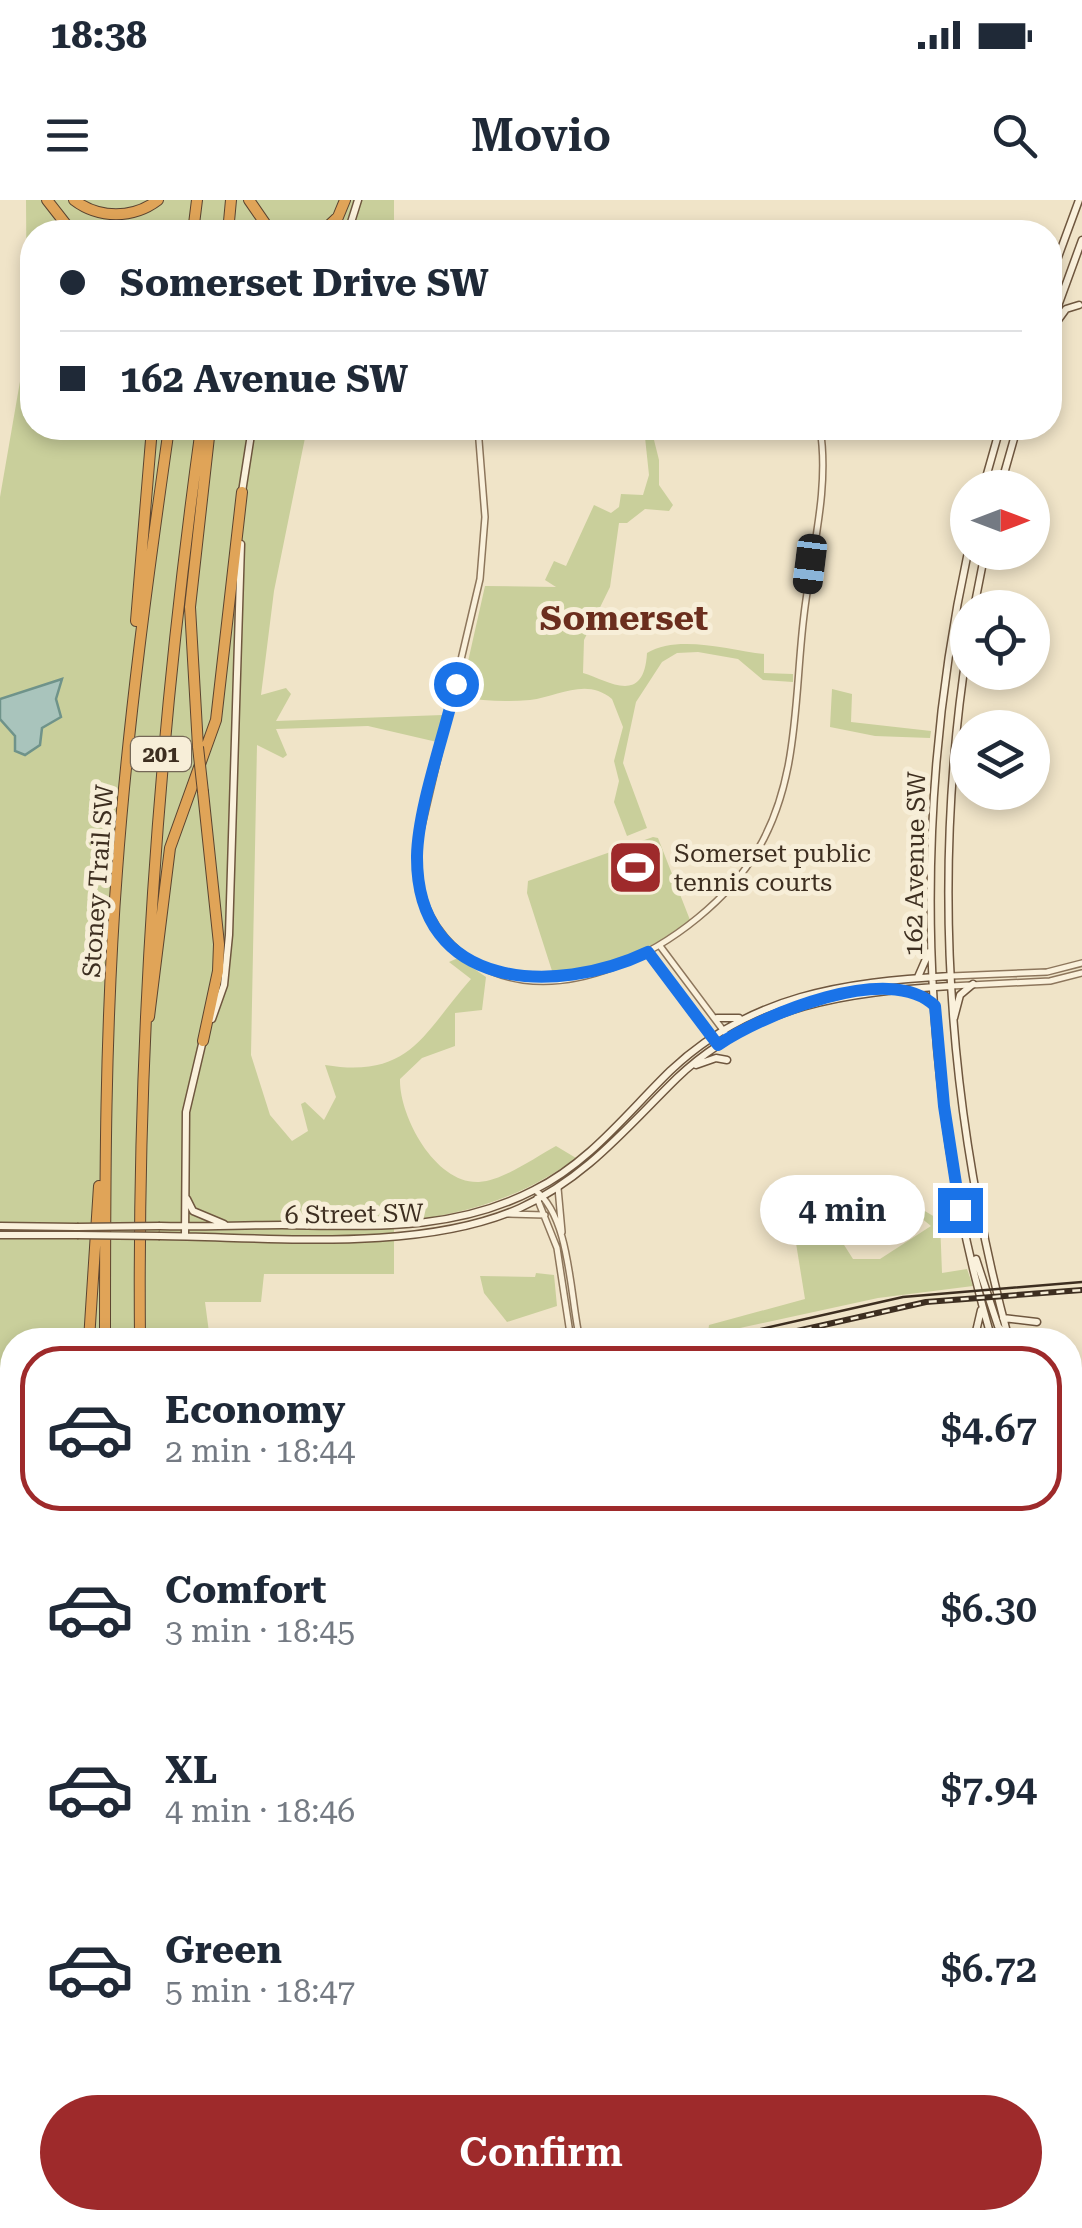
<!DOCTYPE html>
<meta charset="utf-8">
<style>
:root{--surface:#fff;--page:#f2f2f3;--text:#1f2937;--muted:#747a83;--line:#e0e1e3;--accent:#9e2a2b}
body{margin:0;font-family:"Roboto Serif",serif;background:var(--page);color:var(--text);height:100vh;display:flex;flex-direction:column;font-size:38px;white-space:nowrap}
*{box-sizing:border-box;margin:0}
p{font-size:32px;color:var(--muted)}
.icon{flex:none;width:55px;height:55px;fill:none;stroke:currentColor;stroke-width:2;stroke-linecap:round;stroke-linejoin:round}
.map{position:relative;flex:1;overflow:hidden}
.drawer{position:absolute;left:0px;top:1128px;width:1082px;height:902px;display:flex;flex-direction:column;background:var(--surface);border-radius:40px 40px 0 0;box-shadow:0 5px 15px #0003}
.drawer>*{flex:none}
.guide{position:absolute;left:20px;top:20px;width:1042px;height:220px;border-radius:40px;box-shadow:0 5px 15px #0003;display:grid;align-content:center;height:220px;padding:0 40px;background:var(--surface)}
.needle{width:65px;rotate:90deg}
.buttons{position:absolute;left:950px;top:270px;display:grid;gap:20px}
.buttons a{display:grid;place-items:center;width:100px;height:100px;border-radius:50%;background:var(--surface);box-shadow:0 5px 15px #0003;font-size:50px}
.end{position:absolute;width:45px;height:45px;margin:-22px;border:12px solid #1a73e8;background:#fff;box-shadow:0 0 0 5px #fff}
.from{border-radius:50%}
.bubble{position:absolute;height:70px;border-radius:35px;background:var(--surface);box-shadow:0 5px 15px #0003;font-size:32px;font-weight:600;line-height:70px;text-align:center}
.car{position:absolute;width:30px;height:60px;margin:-30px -15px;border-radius:12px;box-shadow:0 0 8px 2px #0007;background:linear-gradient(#222 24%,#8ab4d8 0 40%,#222 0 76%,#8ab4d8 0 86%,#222 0)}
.guide b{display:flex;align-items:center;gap:35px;height:95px;font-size:38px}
.guide b+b{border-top:2px solid var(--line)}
.guide i{width:25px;height:25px;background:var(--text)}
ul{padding:18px 0 0;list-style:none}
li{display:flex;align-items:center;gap:30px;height:165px;margin:0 20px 15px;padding:0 20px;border:5px solid transparent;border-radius:40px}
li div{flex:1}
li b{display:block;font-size:38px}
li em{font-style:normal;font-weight:600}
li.selected{border-color:var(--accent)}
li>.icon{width:90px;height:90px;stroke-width:1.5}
.primary-button{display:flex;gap:20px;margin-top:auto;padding:20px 40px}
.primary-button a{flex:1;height:115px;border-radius:60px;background:var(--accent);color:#fff;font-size:40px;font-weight:600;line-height:115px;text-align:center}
.status{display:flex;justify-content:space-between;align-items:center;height:70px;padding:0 50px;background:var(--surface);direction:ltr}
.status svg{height:28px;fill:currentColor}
header{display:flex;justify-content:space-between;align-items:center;height:130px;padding:0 40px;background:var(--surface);font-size:45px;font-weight:600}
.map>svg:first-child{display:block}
.green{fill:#c9cf9b}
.water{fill:#a9c4bc;stroke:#6f938a;stroke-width:2.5}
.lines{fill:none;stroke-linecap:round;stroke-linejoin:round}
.tertiary-casing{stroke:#8d765c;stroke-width:8}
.secondary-casing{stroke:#6f573f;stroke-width:9}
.motorway-casing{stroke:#5b4430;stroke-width:12}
.tertiary{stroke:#faf1dc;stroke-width:5}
.secondary{stroke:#faf1dc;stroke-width:6}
.motorway{stroke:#e0a458;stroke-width:10}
.tram{stroke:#3d2e20;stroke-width:2.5}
.rail-casing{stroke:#3d2e20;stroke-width:6}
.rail{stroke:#f7eed8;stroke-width:2.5;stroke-dasharray:8;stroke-linecap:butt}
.secondary-bridge-casing{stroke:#6f573f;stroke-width:9;stroke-linecap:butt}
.motorway-bridge-casing{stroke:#5b4430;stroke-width:12;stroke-linecap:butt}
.secondary-bridge{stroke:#faf1dc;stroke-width:6}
.motorway-bridge{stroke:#e0a458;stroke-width:10}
.route{stroke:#1a73e8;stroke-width:12}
.labels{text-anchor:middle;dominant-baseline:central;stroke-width:10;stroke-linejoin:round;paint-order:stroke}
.shield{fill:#f7eed8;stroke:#756857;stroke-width:2.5}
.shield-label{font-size:22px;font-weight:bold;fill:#3d2e20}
.poi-label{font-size:25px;fill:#3d2e20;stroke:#f7eed8;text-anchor:start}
.street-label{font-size:25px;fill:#3d2e20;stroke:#f7eed8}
.district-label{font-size:35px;font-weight:bold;fill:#6b2e1e;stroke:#f7eed8}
</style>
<div class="status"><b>18:38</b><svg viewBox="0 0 49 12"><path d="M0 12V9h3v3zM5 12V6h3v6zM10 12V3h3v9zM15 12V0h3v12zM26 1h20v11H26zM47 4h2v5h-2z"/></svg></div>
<header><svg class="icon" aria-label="menu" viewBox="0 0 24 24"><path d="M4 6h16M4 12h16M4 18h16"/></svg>Movio<svg class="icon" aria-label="search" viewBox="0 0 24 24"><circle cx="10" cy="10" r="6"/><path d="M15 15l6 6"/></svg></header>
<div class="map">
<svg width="1082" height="2028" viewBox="0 0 1082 2028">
<rect width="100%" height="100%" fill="#f0e4c8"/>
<path class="green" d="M26 0H394V32H32V228H307L274 391 261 495 286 488 291 494 276 521 443 515 437 542 368 526 276 529 287 555 283 558 257 545 251 855 270 915 292 941 308 931 301 904 305 902 324 920 336 897 325 865C411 879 423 833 471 779L449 762 458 758 486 777 482 810 455 813V846L422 858 400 879C399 916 435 984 479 982 504 980 534 958 556 946L576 958C521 999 461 1015 394 1023V1074H264L261 1102H205L210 1140H12V1407L0 1412V297L27 141Z
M644 228H651L659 260V285L673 305 669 311 645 309 627 323H619L610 387 584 440 583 473C607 480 644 507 647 453 678 434 729 450 764 454V473L793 474V482L763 480 738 459 698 452 677 453 662 462 636 502 623 563 647 628 627 636 614 602 619 581 614 561 623 527 612 499C586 477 558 497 530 500 505 502 484 501 460 497L485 386 556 387 545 380 554 361 566 366 594 305 611 313 619 307 621 294 643 295 649 275Z
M832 489 852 494 851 522 931 531 930 538 875 536 830 527Z
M653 637 658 638 690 720C651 751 603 770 553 774L527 693 528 681Z
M836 996 839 1037 853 1059H880L931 1026 910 1009 913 1004 940 1020 942 1073 967 1069 973 1086 878 1098 685 1140 708 1133 709 1125 805 1099 791 1012 796 1030 806 1034 817 1020 803 1002Z
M536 1073 554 1075 557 1106 507 1122 484 1093 480 1076 535 1077Z
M12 1633V2018H381L373 2028H0V1641Z"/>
<path class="water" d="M62 479 56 499 61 517 42 528 40 545 25 555 15 551V536L0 519V499Z
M3 1267 12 1272V1317L11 1323 1 1324Z
M12 1410V1596L0 1601V1414Z"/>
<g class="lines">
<defs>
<path id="tertiary" d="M1050 90 1060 97
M478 228 485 317 480 379 419 638C414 673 421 709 445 737 533 840 703 743 757 651 800 579 794 496 804 415 811 354 830 289 820 228
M660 746 729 838
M648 752 713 837
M951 776 1047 772 1082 763
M951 786 1050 781 1082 773
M558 988 562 1032
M535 990C571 1017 570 1099 580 1140
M537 998 557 1048 571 1140
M508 1014 545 1015
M1070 1308 1082 1304
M1070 1319 1082 1315
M1070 1879 1082 1878
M1070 1887H1082
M697 2018V2028"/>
<path id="secondary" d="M348 32 358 0
M1050 79 1079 0
M1053 127 1066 109 1079 105
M1050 128 1082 40
M983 288 1000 228
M1000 288 1017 228
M242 292 252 228
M968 352C912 610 918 887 992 1140
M974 408 985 352
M968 443C931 677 948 912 1009 1140
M918 777 929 752
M908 791 924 795 935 805
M717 818H739
M954 818 960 795 973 784
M212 819 224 785 229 735 241 344
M696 865 716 858 727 860
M187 999 193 1011 224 1024
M0 1026 77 1027
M160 1026C201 1027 241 1025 282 1025 370 1026 453 1032 534 990 590 962 626 914 670 871 750 795 844 782 950 776
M0 1035H77
M160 1036C271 1037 419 1053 520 1008 586 978 627 927 677 878 754 804 848 792 950 786
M185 1036 186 912 203 840
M976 1059 998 1126 1008 1140
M1003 1118 1037 1122
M974 1140 981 1110
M1025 1140 1027 1136
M1070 1295 1082 1298
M1070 1305 1082 1333
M1070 1325 1082 1354
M1070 1352 1082 1409
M1073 1379 1082 1428
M1070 1499 1082 1489"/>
<path id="motorway" d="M47 0 72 32
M74 0C99 19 133 19 158 0
M249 0 271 32
M193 32 197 0
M228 32 231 0
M322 32 338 17 345 0
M136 421 152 228
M198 547 190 407 210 228
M203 592 219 744 218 771 203 841
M149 817 170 648 216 520 242 292
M89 1140 99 986
M105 1140C105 984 105 827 117 671 128 522 148 375 169 228
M140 1140C137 833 159 531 201 228
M0 1223 12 1225
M1070 1518 1082 1517
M1070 1537 1082 1533
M1070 1556 1082 1551
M1070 1591 1082 1592
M0 1683 12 1677
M0 1728 12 1718
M0 1738 12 1727
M0 1788 12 1780
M0 1898 12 1906
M0 1979 12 1974
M0 1989 12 1984
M67 2018 73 2028
M120 2018V2028
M151 2018V2028
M220 2028 225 2018
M233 2028 237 2018
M303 2028 309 2018"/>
</defs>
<use href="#tertiary" class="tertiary-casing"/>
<use href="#secondary" class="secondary-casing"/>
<use href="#motorway" class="motorway-casing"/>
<use href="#tertiary" class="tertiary"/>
<use href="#secondary" class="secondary"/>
<use href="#motorway" class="motorway"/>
<path class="tram" d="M712 1140 903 1097 1082 1082"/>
<defs>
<path id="rail" d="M757 1140 926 1102 1082 1090
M0 1403 12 1399"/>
</defs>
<use href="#rail" class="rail-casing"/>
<use href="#rail" class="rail"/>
<defs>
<path id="secondary-bridge" d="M77 1027 160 1026
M77 1035 160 1036"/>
<path id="motorway-bridge" d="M198 547 203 592
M0 1945 12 1958"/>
</defs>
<use href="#secondary-bridge" class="secondary-bridge-casing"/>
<use href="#motorway-bridge" class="motorway-bridge-casing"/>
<use href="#secondary-bridge" class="secondary-bridge"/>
<use href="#motorway-bridge" class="motorway-bridge"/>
</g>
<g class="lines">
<path class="route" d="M456 484C445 533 418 607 417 656 416 791 555 796 648 752L718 845C762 815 890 761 935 806L944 906 960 1010"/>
</g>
<defs>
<symbol id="stadium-square" viewBox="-11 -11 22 22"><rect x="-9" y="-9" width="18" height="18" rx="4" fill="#9e2a2b" stroke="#f7eed8"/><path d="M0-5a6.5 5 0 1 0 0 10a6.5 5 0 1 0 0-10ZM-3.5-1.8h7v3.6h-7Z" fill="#fff"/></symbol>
</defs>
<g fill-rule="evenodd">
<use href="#stadium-square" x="604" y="636" width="63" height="63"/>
</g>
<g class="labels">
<rect class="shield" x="131" y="537" width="60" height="34" rx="8"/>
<g class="shield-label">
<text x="161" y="554">201</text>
</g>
<g class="poi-label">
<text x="674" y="653">Somerset public<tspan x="674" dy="29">tennis courts</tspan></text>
</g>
<g class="street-label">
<text transform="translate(915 664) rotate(-89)">162 Avenue SW</text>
<text transform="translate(98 681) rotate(-86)">Stoney Trail SW</text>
<text transform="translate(354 1014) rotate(-1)">6 Street SW</text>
</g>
<g class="district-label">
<text x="624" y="418">Somerset</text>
</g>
</g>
</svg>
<div class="buttons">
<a><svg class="needle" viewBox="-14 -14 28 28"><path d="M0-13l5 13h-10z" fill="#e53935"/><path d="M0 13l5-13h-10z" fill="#747a83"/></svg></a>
<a><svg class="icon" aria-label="locate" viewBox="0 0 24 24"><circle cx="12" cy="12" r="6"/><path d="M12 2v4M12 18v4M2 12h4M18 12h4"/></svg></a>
<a><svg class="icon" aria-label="layers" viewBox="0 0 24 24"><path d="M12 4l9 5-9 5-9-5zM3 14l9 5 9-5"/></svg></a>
</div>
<i class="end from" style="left:456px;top:484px"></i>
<i class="end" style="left:960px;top:1010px"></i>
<div class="bubble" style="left:760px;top:975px;width:165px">4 min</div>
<i class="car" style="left:810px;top:364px;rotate:187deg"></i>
<div class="guide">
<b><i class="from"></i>Somerset Drive SW</b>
<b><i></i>162 Avenue SW</b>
</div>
<section class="drawer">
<ul>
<li class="selected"><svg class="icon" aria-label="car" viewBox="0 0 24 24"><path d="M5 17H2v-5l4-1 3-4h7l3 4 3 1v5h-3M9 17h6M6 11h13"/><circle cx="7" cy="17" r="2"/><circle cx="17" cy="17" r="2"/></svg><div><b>Economy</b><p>2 min · 18:44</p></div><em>$4.67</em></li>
<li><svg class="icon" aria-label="car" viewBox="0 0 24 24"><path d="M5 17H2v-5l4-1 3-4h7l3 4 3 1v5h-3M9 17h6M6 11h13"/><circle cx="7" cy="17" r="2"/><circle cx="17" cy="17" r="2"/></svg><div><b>Comfort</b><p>3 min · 18:45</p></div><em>$6.30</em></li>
<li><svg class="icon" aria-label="car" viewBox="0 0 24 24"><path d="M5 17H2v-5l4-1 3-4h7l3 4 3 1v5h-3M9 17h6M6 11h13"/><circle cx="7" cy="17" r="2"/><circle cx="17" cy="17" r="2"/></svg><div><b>XL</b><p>4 min · 18:46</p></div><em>$7.94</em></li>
<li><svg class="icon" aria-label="car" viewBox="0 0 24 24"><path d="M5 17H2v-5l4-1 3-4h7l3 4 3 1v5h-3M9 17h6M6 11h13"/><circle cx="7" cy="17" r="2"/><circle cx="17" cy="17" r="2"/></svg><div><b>Green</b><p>5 min · 18:47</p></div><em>$6.72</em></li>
</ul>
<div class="primary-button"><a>Confirm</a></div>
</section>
</div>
